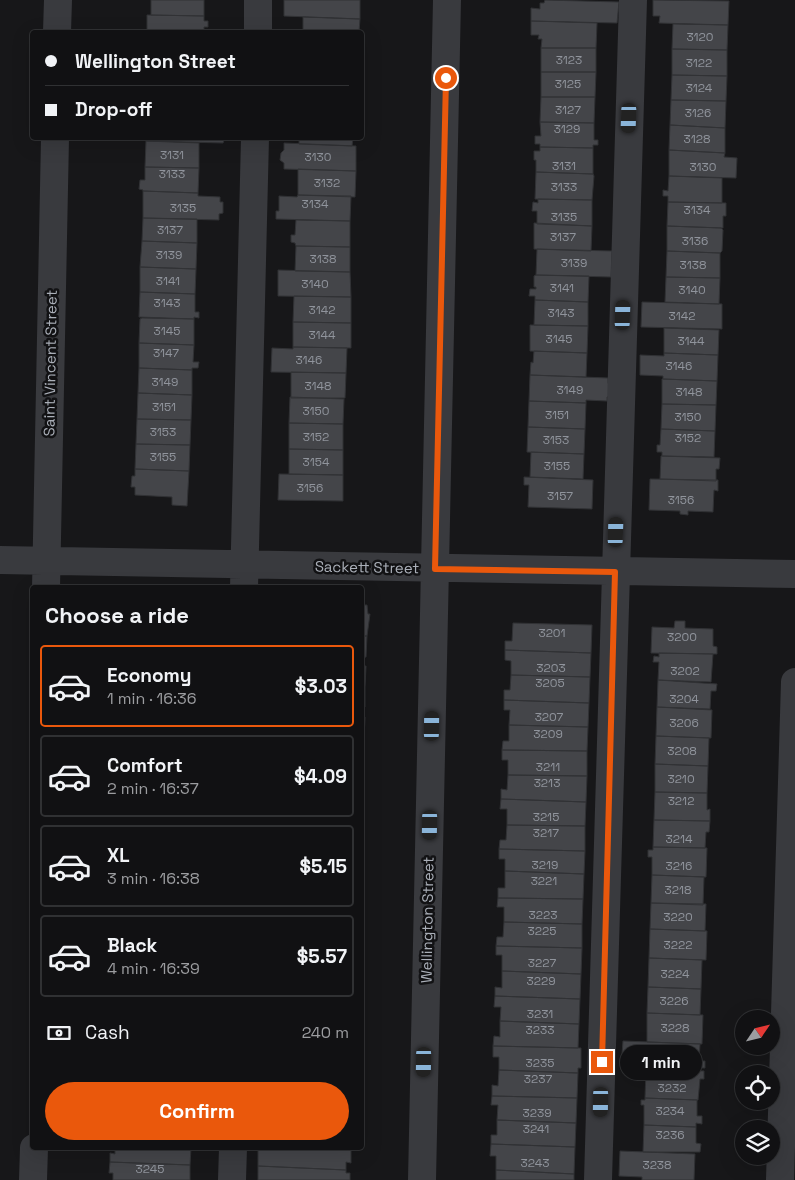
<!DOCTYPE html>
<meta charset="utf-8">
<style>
:root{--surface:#111113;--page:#1a1a1c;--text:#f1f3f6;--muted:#9c9da0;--line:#303133;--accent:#ea580c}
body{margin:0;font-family:"Space Grotesk",sans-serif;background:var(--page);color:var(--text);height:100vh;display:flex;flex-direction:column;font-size:19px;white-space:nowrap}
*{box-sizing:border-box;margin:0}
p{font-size:16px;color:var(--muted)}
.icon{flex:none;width:28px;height:28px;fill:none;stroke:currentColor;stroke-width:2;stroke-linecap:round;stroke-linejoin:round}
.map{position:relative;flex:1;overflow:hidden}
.panel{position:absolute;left:30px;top:585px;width:334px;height:565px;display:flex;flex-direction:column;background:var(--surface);border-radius:5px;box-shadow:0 5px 20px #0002,0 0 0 1px var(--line)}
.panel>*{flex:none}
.top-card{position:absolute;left:30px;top:30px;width:334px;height:110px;border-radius:5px;box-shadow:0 5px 20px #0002,0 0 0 1px var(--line);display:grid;align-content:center;height:110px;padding:0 15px;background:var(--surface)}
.needle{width:32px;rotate:55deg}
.buttons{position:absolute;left:735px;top:1010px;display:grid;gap:10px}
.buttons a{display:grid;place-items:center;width:45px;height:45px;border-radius:50%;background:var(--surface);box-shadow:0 5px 20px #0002,0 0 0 1px var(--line);font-size:25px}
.end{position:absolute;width:22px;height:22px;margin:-11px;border:6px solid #ea580c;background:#fff;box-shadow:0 0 0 2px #fff}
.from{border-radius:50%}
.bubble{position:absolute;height:35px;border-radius:18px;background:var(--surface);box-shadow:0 5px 20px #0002,0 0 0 1px var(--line);font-size:16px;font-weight:600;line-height:35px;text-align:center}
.car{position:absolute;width:15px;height:30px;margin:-15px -8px;border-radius:6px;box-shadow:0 0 4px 1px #0007;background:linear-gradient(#222 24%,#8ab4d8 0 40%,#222 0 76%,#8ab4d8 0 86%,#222 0)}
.top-card b{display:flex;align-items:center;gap:18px;height:48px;font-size:19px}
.top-card b+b{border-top:1px solid var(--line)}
.top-card i{width:12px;height:12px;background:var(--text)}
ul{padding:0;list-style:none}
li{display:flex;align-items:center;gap:15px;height:82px;margin:0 10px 8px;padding:0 5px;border:2px solid var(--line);border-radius:5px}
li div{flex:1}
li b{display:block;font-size:19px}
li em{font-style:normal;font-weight:600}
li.on{border-color:var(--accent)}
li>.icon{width:45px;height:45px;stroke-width:1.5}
h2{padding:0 15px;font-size:22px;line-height:60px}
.pay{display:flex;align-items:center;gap:12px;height:55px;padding:0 15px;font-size:19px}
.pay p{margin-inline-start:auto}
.cta{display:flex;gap:10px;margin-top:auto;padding:10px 15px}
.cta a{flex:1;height:58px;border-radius:30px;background:var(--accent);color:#fff;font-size:20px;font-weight:600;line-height:58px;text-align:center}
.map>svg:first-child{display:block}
.building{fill:#444549;stroke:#313235}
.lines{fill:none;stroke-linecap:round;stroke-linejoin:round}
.minor{stroke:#393a3e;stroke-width:28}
.route{stroke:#ea580c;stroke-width:6}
.labels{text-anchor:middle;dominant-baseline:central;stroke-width:5;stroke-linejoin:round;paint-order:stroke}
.number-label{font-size:12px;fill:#90949c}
.street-label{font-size:15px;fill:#aaafb8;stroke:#121214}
</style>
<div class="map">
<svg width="795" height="1180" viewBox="0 0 795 1180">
<rect width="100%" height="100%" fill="#171719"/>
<path class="building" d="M151 0H204V16L151 15Z
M284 0H360V19L284 16Z
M545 0 619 2 617 23 531 21V8L540 9V3H544Z
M653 0 729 1 728 25 659 23 660 16H653Z
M147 15 204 16V21H208V27H204V32H147Z
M303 17 360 19 359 32H303Z
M531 21 597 23 596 48H541L542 39H538L539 35H531Z
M673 24 728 25 727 50 672 49Z
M541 48H596V72H541Z
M672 49 727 50V76L672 75Z
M541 72H596L595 97H541Z
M672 75 727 76 726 101 671 100Z
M541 97H595L594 123 540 122Z
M671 100 726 101 725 128 670 125Z
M540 122 594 123V140H598V145H593V148L540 147V144H535V136H541Z
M670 125 725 128V153L669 150Z
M146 138H225L223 143 146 141Z
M299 138H353L352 146 299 144Z
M146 141 199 143V168L145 167Z
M284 143 356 146V171L284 169V163L280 160 281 153 284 150Z
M540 147 593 148V174L536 172V160H534V151H540Z
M669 150 725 153 724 157 737 158 736 178 669 176Z
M145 167 199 168 198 193 143 191V190L139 189 140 180H145Z
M298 169 356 171 355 197 298 195Z
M536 172 593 174 594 176 592 200 535 199Z
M669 176 722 178V203L668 202V196H663V190L668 191Z
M143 191 198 193V196L220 197V202H223V213L219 214V220L143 218Z
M298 195 351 196 350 221 276 219V211H279V196L297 197Z
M538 199 592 200V226L537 224V211H532L533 202 538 203Z
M668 202 726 203V216H723V228L667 226Z
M143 218 197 219V243L142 241Z
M296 220 350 221V247L296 246 295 243 291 242V235H295Z
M534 223 592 226 591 251 534 249Z
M667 226 721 228 723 230 722 251 720 253 667 251Z
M142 241 197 243 196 269 140 267Z
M296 246 350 247V272L295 271Z
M537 249 612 251 611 277 536 275Z
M667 251 720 253V278L666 277Z
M140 267 196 269 195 294 140 292Z
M278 270 350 272 351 297 278 296Z
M536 275 589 276 588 302 535 300V296H529L530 289H536V287H534V276Z
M666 277 720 278 719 304 665 302Z
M140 292 195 294V312H199V318L194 317V319L139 317Z
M294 296 351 297V323L293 322Z
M535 300 588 302V326L534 325Z
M642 302 722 304V329L641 327Z
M142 318 194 319V345L139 343 140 319Z
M293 322 351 323V348L293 347Z
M530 325 588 326 587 353 530 351Z
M664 328 719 330 718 355 664 353Z
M139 343 194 345 193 362H199L198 368H192V370L139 368Z
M293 347 347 348 346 373 271 372 272 348 293 349Z
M534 351 587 353 586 377 530 375 531 362 533 363Z
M664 353 718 355 717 381 663 379V376L640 375V355L664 356Z
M139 368 192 370V395L138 393Z
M291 372 346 373 345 398H291Z
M530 375 608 378V383L610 386V394L607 397V401L586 400V403L529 401Z
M662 379 717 381 716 405 662 404Z
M138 393 192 395 191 420 137 419Z
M290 397 344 399 343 424 289 423Z
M529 401 586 403 585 429 528 427Z
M662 404 716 405 715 431 661 429Z
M137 419 191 420 190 445 136 444Z
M289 423 343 424V450L289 449Z
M528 427 585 429 584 454 527 452Z
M661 429 715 431 714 457 662 456V452H657V445H660Z
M136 444 190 445 189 471 135 469Z
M289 449 343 450V475L289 474Z
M531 452 584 454 583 479 530 477Z
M661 456 720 458 719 469H716V481L660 479Z
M135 469 189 471 187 506 172 505V497L135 495V487H131L132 476H135Z
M279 474 343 475V501L278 500Z
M524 477 593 480 592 509 528 507 529 485H524Z
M650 479 718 480V491L714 490 713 512 688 511V515L680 514V511L649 510Z
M361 605H367L368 614H370L367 636H361Z
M675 621H685V628L713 629V646L717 647V654L651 653 652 627 674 628Z
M513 623 592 625 591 653 505 650V641H512Z
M361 636H367L366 657 361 658Z
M505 650 591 653 590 677 511 675V661L505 660Z
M659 653 713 654 711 682 658 680 659 662H653L654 656 659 657Z
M361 666H366L365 687H361Z
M511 675 590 677 589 703 504 700V690H510Z
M658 680 717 684 716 691H711L710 709 657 707Z
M361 687H365V707H361Z
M504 700 589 703 588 727 509 725 510 710H504Z
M657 707 712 710 711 738 656 736Z
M361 717H365L364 739H361Z
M509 725 588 727 587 751 502 750 503 741H509Z
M656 736 709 738 708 766 655 764Z
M361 739H364V756H361Z
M502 750 587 751V776L508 775V760H502Z
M655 764 708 766 707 793 655 792Z
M508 775 587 776 586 802 501 799V789L507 790Z
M655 792 707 793V810L710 809V821L654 820Z
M501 799 586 802 585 826 507 825V809H500Z
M654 820 710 821 709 832H706L705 848 653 847Z
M507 825 585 826V851L499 849 500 840H506Z
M653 847 707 848 706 877 652 875V857H648V850H653Z
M499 849 585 851 584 874 505 871V859H499Z
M505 871 584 874 583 899 498 898V888H505Z
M652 875 704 877 703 905 651 903Z
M498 898 583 899 582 924 504 922V907H497Z
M651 903 706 904 705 931 650 929Z
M504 922 582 924V948L496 946 497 937H503Z
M650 929 707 931 706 960 649 958Z
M496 946 582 948 581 974 502 971V955H496Z
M649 958 702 960 701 989 648 987Z
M502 971 581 974 580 999 495 996V987L502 988Z
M648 987 701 989 700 1015 647 1013Z
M495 996 580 999 579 1024 500 1021 501 1007H494Z
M647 1013 703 1015 702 1044 647 1042Z
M500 1021 579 1024 578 1048 493 1046 494 1036 500 1037Z
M623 1041 700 1044 699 1061H705V1068H700L699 1071 621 1068Z
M493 1046 581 1048V1068H578V1073L499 1070V1057H493Z
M646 1069 704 1071V1079H700L698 1100 645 1098Z
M499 1070 578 1073 577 1098 492 1096V1085L498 1086Z
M492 1096 577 1098 576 1123 497 1120 498 1105H491Z
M645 1098 697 1100V1116H702V1124L696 1123V1127L644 1125V1105H641V1100H645Z
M497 1120 576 1123 575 1147 491 1144V1135H497Z
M644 1125 696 1127V1143L701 1144 700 1152H643Z
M491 1144 575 1147 574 1174 496 1170V1156H490Z
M115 1148H191L190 1165 110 1162V1153L115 1154Z
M258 1148H351V1163L346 1162V1170L258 1166Z
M620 1151 695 1154 694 1180H642V1177L619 1176Z
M110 1162 190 1165V1180H113V1173H109Z
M258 1166 346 1170V1173H350V1180H258Z
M496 1170 574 1174V1180H496Z"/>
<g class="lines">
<path class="minor" d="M57 32 58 0
M258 32V0
M0 560 795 574
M46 588 55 138
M244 588 255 138
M33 1180 34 1148
M232 1180 233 1148
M422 1180 447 0
M598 1180 633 0
M780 1180 795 682"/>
</g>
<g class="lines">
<path class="route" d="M446 78 435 569 615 572 602 1062"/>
</g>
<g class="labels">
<g class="number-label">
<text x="700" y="37">3120</text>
<text x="569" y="60">3123</text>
<text x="699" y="63">3122</text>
<text x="568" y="84">3125</text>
<text x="699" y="88">3124</text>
<text x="568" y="110">3127</text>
<text x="698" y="113">3126</text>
<text x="567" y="129">3129</text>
<text x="697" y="139">3128</text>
<text x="172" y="155">3131</text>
<text x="318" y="157">3130</text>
<text x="564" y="166">3131</text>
<text x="703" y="167">3130</text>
<text x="172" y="174">3133</text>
<text x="327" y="183">3132</text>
<text x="564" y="187">3133</text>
<text x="315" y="204">3134</text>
<text x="183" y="208">3135</text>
<text x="697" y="210">3134</text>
<text x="564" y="217">3135</text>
<text x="170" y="230">3137</text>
<text x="563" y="237">3137</text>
<text x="695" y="241">3136</text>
<text x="169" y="255">3139</text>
<text x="323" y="259">3138</text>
<text x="574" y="263">3139</text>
<text x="693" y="265">3138</text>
<text x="168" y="281">3141</text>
<text x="315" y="284">3140</text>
<text x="562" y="288">3141</text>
<text x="692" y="290">3140</text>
<text x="167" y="303">3143</text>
<text x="322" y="310">3142</text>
<text x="561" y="313">3143</text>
<text x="682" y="316">3142</text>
<text x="167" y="331">3145</text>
<text x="322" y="335">3144</text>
<text x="559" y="339">3145</text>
<text x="691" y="341">3144</text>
<text x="166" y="353">3147</text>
<text x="309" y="360">3146</text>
<text x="679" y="366">3146</text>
<text x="165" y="382">3149</text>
<text x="318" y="386">3148</text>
<text x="570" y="390">3149</text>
<text x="689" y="392">3148</text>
<text x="164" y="407">3151</text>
<text x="316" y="411">3150</text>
<text x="557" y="415">3151</text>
<text x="688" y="417">3150</text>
<text x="163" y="432">3153</text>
<text x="316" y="437">3152</text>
<text x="688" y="438">3152</text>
<text x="556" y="440">3153</text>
<text x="163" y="457">3155</text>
<text x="316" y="462">3154</text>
<text x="557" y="466">3155</text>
<text x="310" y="488">3156</text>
<text x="560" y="496">3157</text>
<text x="681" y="500">3156</text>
<text x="552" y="633">3201</text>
<text x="682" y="637">3200</text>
<text x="551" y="668">3203</text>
<text x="685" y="671">3202</text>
<text x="550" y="683">3205</text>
<text x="684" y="699">3204</text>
<text x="549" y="717">3207</text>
<text x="684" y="723">3206</text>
<text x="548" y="734">3209</text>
<text x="682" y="751">3208</text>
<text x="548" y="767">3211</text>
<text x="681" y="779">3210</text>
<text x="547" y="783">3213</text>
<text x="681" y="801">3212</text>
<text x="546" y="817">3215</text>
<text x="546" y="833">3217</text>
<text x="679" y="839">3214</text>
<text x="545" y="865">3219</text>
<text x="679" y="866">3216</text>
<text x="544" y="881">3221</text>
<text x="678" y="890">3218</text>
<text x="543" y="915">3223</text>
<text x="678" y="917">3220</text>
<text x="542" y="931">3225</text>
<text x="678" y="945">3222</text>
<text x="542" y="963">3227</text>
<text x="675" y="974">3224</text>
<text x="541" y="981">3229</text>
<text x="674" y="1001">3226</text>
<text x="540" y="1014">3231</text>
<text x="675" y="1028">3228</text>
<text x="540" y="1030">3233</text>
<text x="540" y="1063">3235</text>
<text x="538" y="1079">3237</text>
<text x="672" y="1088">3232</text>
<text x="670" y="1111">3234</text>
<text x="537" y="1113">3239</text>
<text x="536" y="1129">3241</text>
<text x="670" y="1135">3236</text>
<text x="535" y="1163">3243</text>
<text x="657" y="1165">3238</text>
<text x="150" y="1169">3245</text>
</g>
<g class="street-label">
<text transform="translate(50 363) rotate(-89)">Saint Vincent Street</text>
<text transform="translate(367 567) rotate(1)">Sackett Street</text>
<text transform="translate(427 920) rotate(-89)">Wellington Street</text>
</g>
</g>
</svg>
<div class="buttons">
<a><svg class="needle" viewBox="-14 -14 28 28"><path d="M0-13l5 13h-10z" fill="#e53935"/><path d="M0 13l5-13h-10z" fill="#9c9da0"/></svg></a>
<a><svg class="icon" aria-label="locate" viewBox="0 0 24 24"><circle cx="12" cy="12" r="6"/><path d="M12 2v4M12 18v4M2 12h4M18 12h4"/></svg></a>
<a><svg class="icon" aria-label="layers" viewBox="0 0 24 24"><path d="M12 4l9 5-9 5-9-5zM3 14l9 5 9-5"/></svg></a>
</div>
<i class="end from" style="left:446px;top:78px"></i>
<i class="end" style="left:602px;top:1062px"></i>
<div class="bubble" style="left:620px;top:1045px;width:82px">1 min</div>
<i class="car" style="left:629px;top:118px;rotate:182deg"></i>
<i class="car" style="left:623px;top:315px;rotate:2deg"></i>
<i class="car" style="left:616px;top:532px;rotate:2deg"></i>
<i class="car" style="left:432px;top:726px;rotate:1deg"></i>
<i class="car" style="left:430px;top:825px;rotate:181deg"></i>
<i class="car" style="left:424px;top:1062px;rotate:181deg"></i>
<i class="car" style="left:601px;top:1102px;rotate:181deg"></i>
<div class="top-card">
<b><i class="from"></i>Wellington Street</b>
<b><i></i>Drop-off</b>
</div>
<section class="panel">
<h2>Choose a ride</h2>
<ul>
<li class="on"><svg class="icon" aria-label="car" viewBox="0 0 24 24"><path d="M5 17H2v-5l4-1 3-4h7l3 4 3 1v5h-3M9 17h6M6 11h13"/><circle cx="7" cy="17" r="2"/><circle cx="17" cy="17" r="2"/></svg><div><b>Economy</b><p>1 min · 16:36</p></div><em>$3.03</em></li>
<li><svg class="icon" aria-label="car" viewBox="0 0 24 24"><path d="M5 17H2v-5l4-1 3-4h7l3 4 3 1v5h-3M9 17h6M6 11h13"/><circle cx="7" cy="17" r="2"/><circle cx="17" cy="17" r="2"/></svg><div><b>Comfort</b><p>2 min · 16:37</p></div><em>$4.09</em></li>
<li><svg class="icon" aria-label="car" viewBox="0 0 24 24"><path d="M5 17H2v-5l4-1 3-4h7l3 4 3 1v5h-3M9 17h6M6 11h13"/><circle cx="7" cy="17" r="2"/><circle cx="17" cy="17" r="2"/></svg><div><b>XL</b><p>3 min · 16:38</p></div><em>$5.15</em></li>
<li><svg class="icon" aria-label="car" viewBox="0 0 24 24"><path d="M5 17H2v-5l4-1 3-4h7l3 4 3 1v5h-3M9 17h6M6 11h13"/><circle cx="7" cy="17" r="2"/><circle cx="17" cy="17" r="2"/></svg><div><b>Black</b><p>4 min · 16:39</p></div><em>$5.57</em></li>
</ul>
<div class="pay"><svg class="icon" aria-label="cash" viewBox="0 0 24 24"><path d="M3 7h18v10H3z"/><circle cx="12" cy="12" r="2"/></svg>Cash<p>240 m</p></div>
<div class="cta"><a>Confirm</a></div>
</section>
</div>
